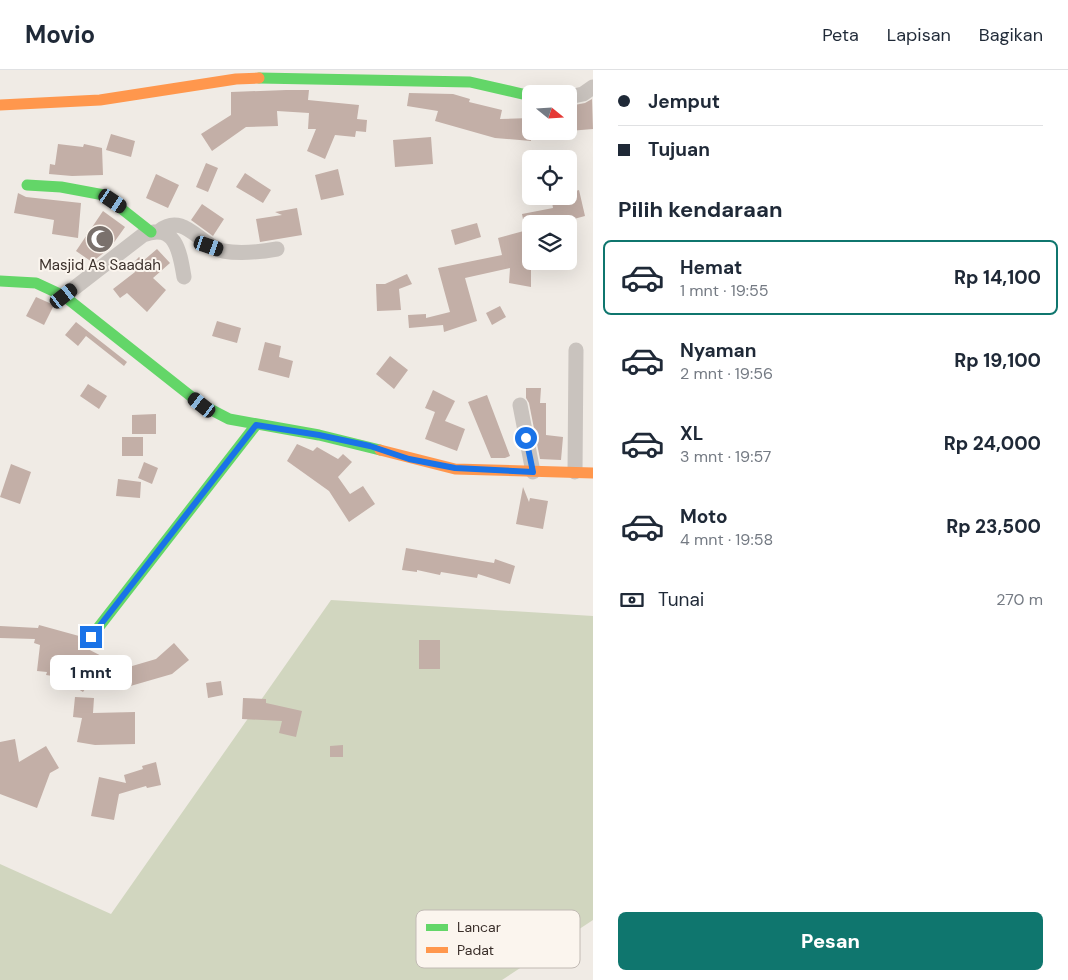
<!DOCTYPE html>
<html lang="id">
<meta charset="utf-8">
<style>
:root{--surface:#fff;--page:#f2f2f3;--text:#1f2937;--muted:#747a83;--line:#e0e1e3;--accent:#0f766e}
body{margin:0;font-family:"DM Sans",sans-serif;background:var(--page);color:var(--text);height:100vh;display:flex;flex-direction:column;font-size:19px;white-space:nowrap}
*{box-sizing:border-box;margin:0}
p{font-size:16px;color:var(--muted)}
.icon{flex:none;width:28px;height:28px;fill:none;stroke:currentColor;stroke-width:2;stroke-linecap:round;stroke-linejoin:round}
.map{position:relative;flex:1;overflow:hidden}
.details{display:flex;flex-direction:column;background:var(--surface);width:475px}
.details>*{flex:none}
.banner{display:grid;align-content:center;height:110px;padding:0 25px;background:var(--surface)}
.needle{width:32px;rotate:108deg}
.buttons{position:absolute;left:522px;top:15px;display:grid;gap:10px}
.buttons a{display:grid;place-items:center;width:55px;height:55px;border-radius:8px;background:var(--surface);box-shadow:0 5px 20px #0002;font-size:25px}
.end{position:absolute;width:22px;height:22px;margin:-11px;border:6px solid #1a73e8;background:#fff;box-shadow:0 0 0 2px #fff}
.from{border-radius:50%}
.bubble{position:absolute;height:35px;border-radius:8px;background:var(--surface);box-shadow:0 5px 20px #0002;font-size:16px;font-weight:800;line-height:35px;text-align:center}
.car{position:absolute;width:15px;height:30px;margin:-15px -8px;border-radius:6px;box-shadow:0 0 4px 1px #0007;background:linear-gradient(#222 24%,#8ab4d8 0 40%,#222 0 76%,#8ab4d8 0 86%,#222 0)}
.banner b{display:flex;align-items:center;gap:18px;height:48px;font-size:19px}
.banner b+b{border-top:1px solid var(--line)}
.banner i{width:12px;height:12px;background:var(--text)}
ul{padding:0;list-style:none}
li{display:flex;align-items:center;gap:15px;height:75px;margin:0 10px 8px;padding:0 15px;border:2px solid transparent;border-radius:8px}
li div{flex:1}
li b{display:block;font-size:19px}
li em{font-style:normal;font-weight:800}
li.active{border-color:var(--accent)}
li>.icon{width:45px;height:45px;stroke-width:1.5}
h2{padding:0 25px;font-size:22px;line-height:60px}
.pay{display:flex;align-items:center;gap:12px;height:55px;padding:0 25px;font-size:19px}
.pay p{margin-inline-start:auto}
.cta{display:flex;gap:10px;margin-top:auto;padding:10px 25px}
.cta a{flex:1;height:58px;border-radius:8px;background:var(--accent);color:#fff;font-size:20px;font-weight:800;line-height:58px;text-align:center}
header{display:flex;align-items:center;gap:30px;box-sizing:border-box;height:70px;padding:0 25px;background:var(--surface);border-bottom:1px solid var(--line)}
header strong{font-size:24px}
nav{display:flex;gap:28px;margin-inline-start:auto;font-size:18px}
main{display:flex;flex:1;min-height:0}
.map>svg:first-child{display:block}
.green{fill:#d1d6bf}
.building{fill:#c3afa7}
.lines{fill:none;stroke-linecap:round;stroke-linejoin:round}
.street{stroke:#c9c3be;stroke-width:15}
.fast{stroke:#63d668;stroke-width:11}
.slow{stroke:#ff974d;stroke-width:11}
.route{stroke:#1a73e8;stroke-width:6}
.labels{text-anchor:middle;dominant-baseline:central;stroke-width:4;stroke-linejoin:round;paint-order:stroke}
.poi-label{font-size:15px;fill:#3b302b;stroke:#fbf5ee}
.key{fill:#fbf5ee;stroke:#c1bab4;stroke-width:1}
.key-label{font-size:14px;fill:#3b302b}
</style>
<header>
<strong>Movio</strong>
<nav><a>Peta</a><a>Lapisan</a><a>Bagikan</a></nav>
</header>
<main>
<div class="map">
<svg width="593" height="910" viewBox="0 0 593 910">
<rect width="100%" height="100%" fill="#f0ebe5"/>
<path class="green" d="M331 530 593 546V850L502 910H0V794L111 844Z"/>
<path class="building" d="M286 20H309L308 30 359 35 357 49 367 50 366 62 356 61 355 67 335 65 325 89 307 81 316 59H308L309 43 277 41 278 56 246 57 212 81 201 64 231 45V22Z
M409 23 453 24 470 29 469 32 502 40 500 49 531 48V71L495 68 435 51 438 41 407 36Z
M592 29 593 59 569 61V36L585 33Z
M111 64 135 71 131 87 106 80Z
M431 67 433 94 395 97 393 70Z
M58 74 83 77 84 74 102 78 103 105 72 106 49 104 50 94 55 95Z
M206 93 218 98 208 122 196 117Z
M338 99 344 125 321 130 315 105Z
M245 103 271 120 263 133 236 117Z
M156 104 179 115 168 138 146 128Z
M579 120 585 146 555 154H524L522 144 553 138 551 126H569V123Z
M18 123 26 127 81 133 78 168 52 164 54 150 14 143Z
M202 134 224 149 213 166 191 150Z
M297 138 302 165 260 172 256 149 282 145 275 142Z
M103 141 125 157 110 178 92 192 76 181Z
M477 153 481 167 455 175 451 160Z
M531 159V217L509 213 510 198 465 208 477 251 444 262 443 255 409 258 408 245 426 244V248L450 242 438 198 502 185 498 168Z
M157 179 170 193 153 208 166 220 147 242 127 223 120 228 113 219 135 202 129 197 139 187 143 191Z
M407 204 412 214 399 219 401 240 377 241 376 214H385Z
M36 227 54 235 44 255 26 246Z
M500 236 506 247 492 255 486 243Z
M217 251 241 258 237 273 212 266Z
M76 252 127 292 124 296 86 266 78 276 65 265Z
M265 272 281 276 279 287 293 291 289 308 258 300Z
M390 286 408 300 394 319 376 304Z
M88 314 107 326 99 339 80 326Z
M526 318H541L540 333H546V365L563 367 561 390 540 389 529 333 526 328Z
M433 320 455 331 445 351 465 359 457 381 425 369 435 342 425 338Z
M487 325 510 386 505 388H491L468 332Z
M156 344V364H132V345Z
M122 367H143V386H122Z
M297 374 313 381 317 377 338 389 343 384 352 392 338 407 350 424 363 416 375 434 349 452 329 421 287 391Z
M144 392 158 398 152 414 138 408Z
M11 394 31 402 20 434 0 427Z
M118 409 141 412 140 428 116 426Z
M523 417 529 432 530 428 548 431 543 459 516 454Z
M406 478 494 493 495 489 515 496 510 514 478 504 477 508 441 502 440 505 417 500V502L402 500Z
M39 555 79 566 84 577 115 593 106 608 96 603 83 622 59 607 46 605 47 602 37 601 40 575 34 573 35 569 0 568V556L38 558Z
M419 570H440V599H419Z
M174 573 189 590 172 604 127 617 122 599 156 589Z
M221 611 223 625 208 628 206 613Z
M75 627 94 628 93 643 135 642V674L95 675 77 672 82 648 73 647Z
M243 628 266 629V633L302 641 296 667 279 663 282 651 242 649Z
M15 669 19 692 46 676 59 698 50 703 37 738 0 724V672Z
M343 675V687H330V676Z
M156 692 161 715 147 718 146 716 119 724 114 750 91 746 99 707 126 713 124 705 143 699 142 696Z"/>
<g class="lines">
<path class="street" d="M569 27 583 24 593 17
M159 161C184 141 200 176 223 181 240 184 260 182 277 179
M64 226 143 165C176 152 180 183 184 207
M520 335 533 402
M575 402 576 280"/>
<path class="fast" d="M259 8 470 12 531 26
M27 115 61 117 104 125 151 162
M0 211 36 213 64 226 202 335 229 349 319 365 380 380
M91 567 256 355"/>
<path class="slow" d="M0 35 100 30 236 9 259 8
M380 380 455 399 593 403"/>
</g>
<g class="lines">
<path class="route" d="M91 567 256 355 319 365 370 376 409 389 455 398 533 402 526 368"/>
</g>
<defs>
<symbol id="mosque-disc" viewBox="-11 -11 22 22"><circle r="9.5" fill="#7a716c" stroke="#fbf5ee"/><path d="M3.5-4.9A6 6 0 1 0 3.5 4.9A5 5 0 1 1 3.5-4.9Z" fill="#fff"/></symbol>
</defs>
<g fill-rule="evenodd">
<use href="#mosque-disc" x="84" y="153" width="32" height="32"/>
</g>
<g class="labels">
<g class="poi-label">
<text x="100" y="195">Masjid As Saadah</text>
</g>
</g>
<rect x="416" y="840" width="164" height="58" rx="8" class="key"/>
<rect x="426" y="854" width="22" height="7" fill="#63d668"/>
<rect x="426" y="877" width="22" height="6" fill="#ff974d"/>
<g class="key-label">
<text x="457" y="862">Lancar</text>
<text x="457" y="885">Padat</text>
</g>
</svg>
<div class="buttons">
<a><svg class="needle" viewBox="-14 -14 28 28"><path d="M0-13l5 13h-10z" fill="#e53935"/><path d="M0 13l5-13h-10z" fill="#747a83"/></svg></a>
<a><svg class="icon" aria-label="locate" viewBox="0 0 24 24"><circle cx="12" cy="12" r="6"/><path d="M12 2v4M12 18v4M2 12h4M18 12h4"/></svg></a>
<a><svg class="icon" aria-label="layers" viewBox="0 0 24 24"><path d="M12 4l9 5-9 5-9-5zM3 14l9 5 9-5"/></svg></a>
</div>
<i class="end from" style="left:526px;top:368px"></i>
<i class="end" style="left:91px;top:567px"></i>
<div class="bubble" style="left:50px;top:585px;width:82px">1 mnt</div>
<i class="car" style="left:113px;top:131px;rotate:124deg"></i>
<i class="car" style="left:209px;top:176px;rotate:109deg"></i>
<i class="car" style="left:64px;top:226px;rotate:52deg"></i>
<i class="car" style="left:202px;top:335px;rotate:308deg"></i>
</div>
<section class="details">
<div class="banner">
<b><i class="from"></i>Jemput</b>
<b><i></i>Tujuan</b>
</div>
<h2>Pilih kendaraan</h2>
<ul>
<li class="active"><svg class="icon" aria-label="car" viewBox="0 0 24 24"><path d="M5 17H2v-5l4-1 3-4h7l3 4 3 1v5h-3M9 17h6M6 11h13"/><circle cx="7" cy="17" r="2"/><circle cx="17" cy="17" r="2"/></svg><div><b>Hemat</b><p>1 mnt · 19:55</p></div><em>Rp 14,100</em></li>
<li><svg class="icon" aria-label="car" viewBox="0 0 24 24"><path d="M5 17H2v-5l4-1 3-4h7l3 4 3 1v5h-3M9 17h6M6 11h13"/><circle cx="7" cy="17" r="2"/><circle cx="17" cy="17" r="2"/></svg><div><b>Nyaman</b><p>2 mnt · 19:56</p></div><em>Rp 19,100</em></li>
<li><svg class="icon" aria-label="car" viewBox="0 0 24 24"><path d="M5 17H2v-5l4-1 3-4h7l3 4 3 1v5h-3M9 17h6M6 11h13"/><circle cx="7" cy="17" r="2"/><circle cx="17" cy="17" r="2"/></svg><div><b>XL</b><p>3 mnt · 19:57</p></div><em>Rp 24,000</em></li>
<li><svg class="icon" aria-label="car" viewBox="0 0 24 24"><path d="M5 17H2v-5l4-1 3-4h7l3 4 3 1v5h-3M9 17h6M6 11h13"/><circle cx="7" cy="17" r="2"/><circle cx="17" cy="17" r="2"/></svg><div><b>Moto</b><p>4 mnt · 19:58</p></div><em>Rp 23,500</em></li>
</ul>
<div class="pay"><svg class="icon" aria-label="cash" viewBox="0 0 24 24"><path d="M3 7h18v10H3z"/><circle cx="12" cy="12" r="2"/></svg>Tunai<p>270 m</p></div>
<div class="cta"><a>Pesan</a></div>
</section>
</main>
